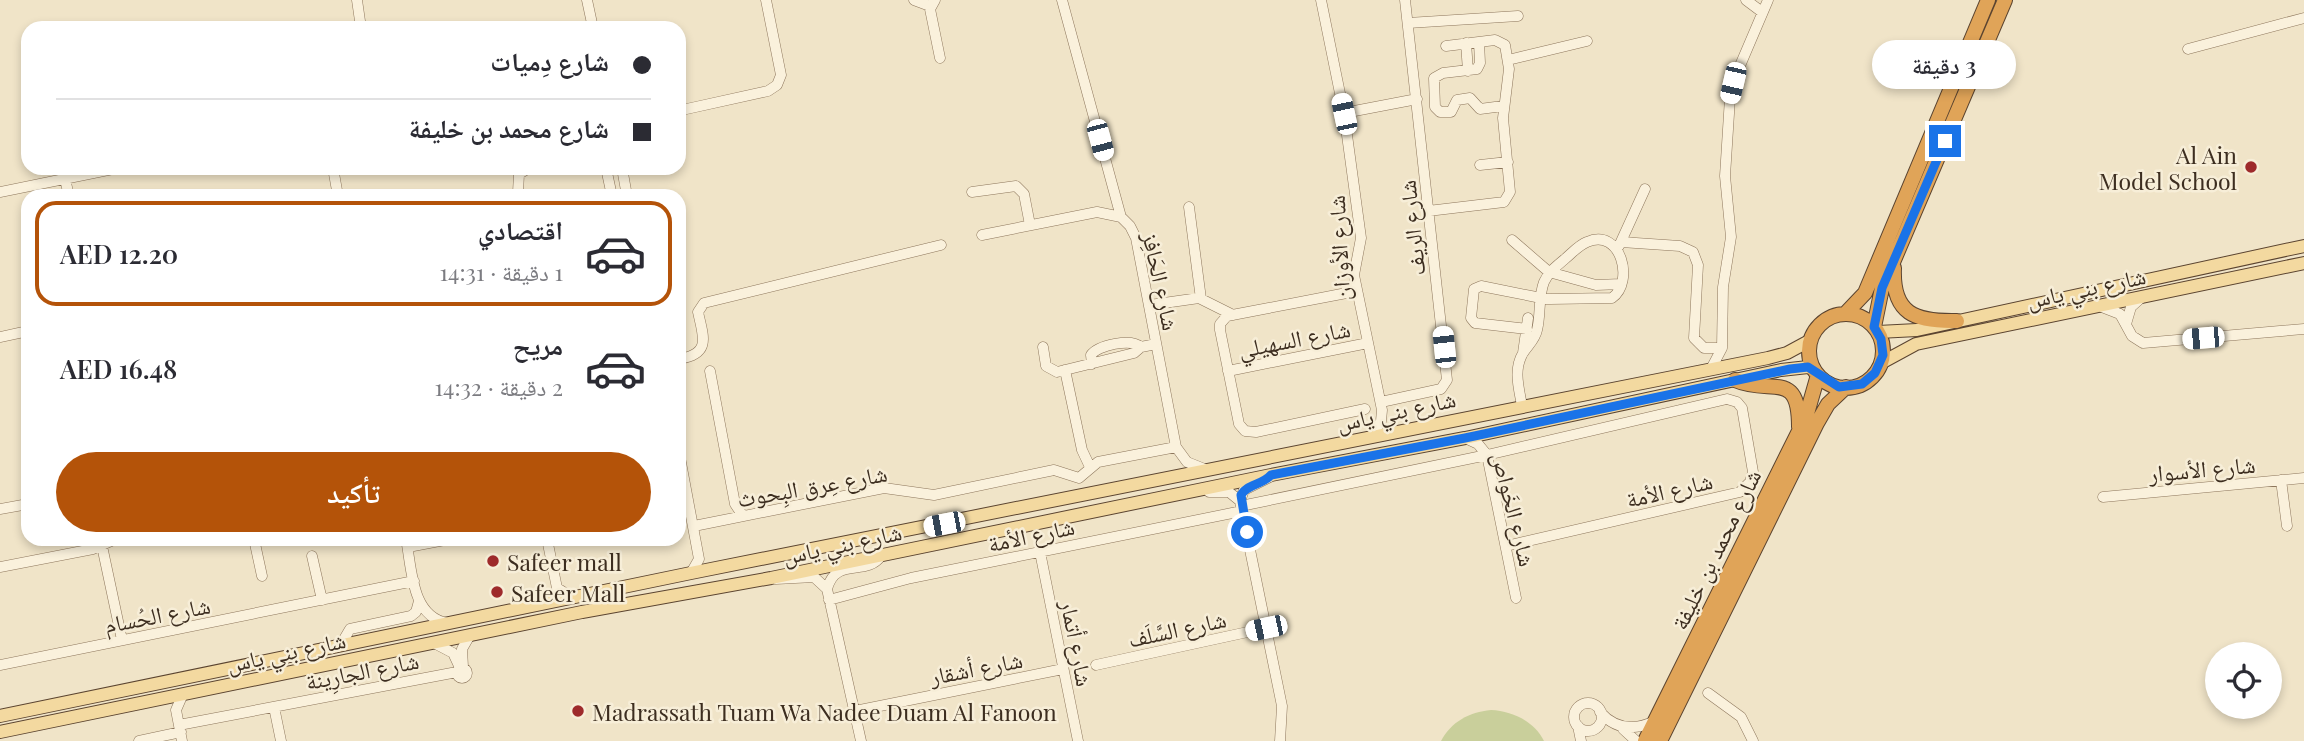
<!DOCTYPE html>
<html lang="ar">
<meta charset="utf-8">
<style>
:root{--surface:#fff;--page:#f2f2f3;--text:#2b2b33;--muted:#7c7c81;--line:#e1e1e2;--accent:#b45309}
body{margin:0;font-family:"Playfair Display","Noto Naskh Arabic",serif;background:var(--page);color:var(--text);direction:rtl;height:100vh;display:flex;flex-direction:column;font-size:26px;white-space:nowrap}
*{box-sizing:border-box;margin:0}
p{font-size:23px;color:var(--muted)}
.icon{flex:none;width:38px;height:38px;fill:none;stroke:currentColor;stroke-width:2;stroke-linecap:round;stroke-linejoin:round}
.map{position:relative;flex:1;overflow:hidden;direction:ltr}
.panel{position:absolute;left:21px;top:189px;width:665px;height:357px;display:flex;flex-direction:column;background:var(--surface);border-radius:21px;box-shadow:0 4px 10px #0003;direction:rtl}
.panel>*{flex:none}
.banner{position:absolute;left:21px;top:21px;width:665px;height:154px;border-radius:21px;box-shadow:0 4px 10px #0003;direction:rtl;display:grid;align-content:center;height:154px;padding:0 35px;background:var(--surface)}
.controls{position:absolute;left:2205px;top:642px;display:grid;gap:14px}
.controls a{display:grid;place-items:center;width:77px;height:77px;border-radius:50%;background:var(--surface);box-shadow:0 4px 10px #0003;font-size:35px}
.end{position:absolute;width:32px;height:32px;margin:-16px;border:9px solid #1a73e8;background:#fff;box-shadow:0 0 0 4px #fff}
.from{border-radius:50%}
.bubble{position:absolute;height:49px;border-radius:24px;background:var(--surface);box-shadow:0 4px 10px #0003;font-size:23px;font-weight:600;line-height:49px;text-align:center;direction:rtl}
.car{position:absolute;width:21px;height:42px;margin:-21px -10px;border-radius:9px;box-shadow:0 0 5px 2px #0007;background:linear-gradient(#fff 24%,#345 0 40%,#fff 0 76%,#345 0 86%,#fff 0)}
.banner b{display:flex;align-items:center;gap:24px;height:66px;font-size:26px}
.banner b+b{border-top:2px solid var(--line)}
.banner i{width:18px;height:18px;background:var(--text)}
ul{padding:12px 0 0;list-style:none}
li{display:flex;align-items:center;gap:21px;height:105px;margin:0 14px 10px;padding:0 21px;border:4px solid transparent;border-radius:21px}
li div{flex:1}
li b{display:block;font-size:26px}
li em{font-style:normal;font-weight:600}
li.current{border-color:var(--accent)}
li>.icon{width:63px;height:63px;stroke-width:1.5}
.cta{display:flex;gap:14px;margin-top:auto;padding:14px 35px}
.cta a{flex:1;height:80px;border-radius:42px;background:var(--accent);color:#fff;font-size:28px;font-weight:600;line-height:80px;text-align:center}
.map>svg:first-child{display:block}
.green{fill:#c9cf9b}
.lines{fill:none;stroke-linecap:round;stroke-linejoin:round}
.minor-casing{stroke:#8d765c;stroke-width:11}
.major-casing{stroke:#5b4430;stroke-width:14}
.highway-casing{stroke:#5b4430;stroke-width:16}
.minor{stroke:#faf1dc;stroke-width:10}
.major{stroke:#f3d9a0;stroke-width:12}
.highway{stroke:#e0a458;stroke-width:14}
.route{stroke:#1a73e8;stroke-width:9}
.poi-dot{fill:#9e2a2b;stroke:#f7eed8;stroke-width:2.5}
.labels{text-anchor:middle;dominant-baseline:central;stroke-width:5;stroke-linejoin:round;paint-order:stroke}
.poi-label{font-size:23px;fill:#3d2e20;stroke:#f7eed8;text-anchor:start}
.street-label{font-size:23px;fill:#3d2e20;stroke:#f7eed8}
</style>
<div class="map">
<svg width="2304" height="741" viewBox="0 0 2304 741">
<rect width="100%" height="100%" fill="#f0e4c8"/>
<path class="green" d="M1491 710C1512 711 1534 721 1544 741H1441C1451 722 1469 712 1491 710Z"/>
<g class="lines">
<defs>
<path id="minor" d="M357 0 361 28
M587 0 593 28
M914 0 930 6
M935 0 930 9 940 58
M1062 0 1121 217
M1321 0 1344 113 1361 238 1354 275 1382 410 1381 421 1371 437
M1746 0 1762 12
M1408 23 1518 16
M1479 42 1480 63 1477 69 1443 73 1434 78 1435 107 1440 112H1451L1457 100 1470 98 1480 109 1503 106
M1466 43 1468 71
M2188 49 2304 18
M1508 60 1587 41
M682 110 768 91 777 85 781 75 766 0
M1344 113 1417 99
M1480 165 1508 162
M333 168 338 196
M606 168 612 196
M622 168 627 196
M65 179 69 196
M0 192 118 168
M518 192 519 174 529 168
M972 192 1016 186 1024 194 1030 225
M1189 207 1201 299
M1428 211 1504 202 1510 192 1503 118 1509 69 1505 45 1495 40 1446 46
M982 235 1097 212 1121 217 1130 226 1136 238 1176 447 1187 462 1207 470
M1512 240 1549 272 1596 285 1621 284
M1621 242 1680 246 1693 252 1698 265 1694 338 1704 348H1722
M1619 246 1645 189
M1357 291 1227 316 1220 324V330L1239 424 1245 431 1256 432 1365 409
M1150 305 1199 298 1233 315
M2102 307 2120 314 2132 336 2143 343 2304 329
M2126 324 2131 307 2141 298
M0 337 28 331
M1043 347 1046 366 1057 372 1134 353 1141 347 1156 344
M1523 353 1528 318
M679 359C712 354 703 336 698 312L704 303 941 245
M1092 364 1091 355C1098 345 1131 338 1141 347
M1712 367 1722 348 1723 287 1731 237 1725 176 1730 98 1739 68 1768 0
M1065 370 1082 450 1090 467
M710 371 735 504 743 516
M1228 371 1368 343
M1381 402 1441 389 1447 380 1405 0
M1522 406C1519 388 1513 370 1523 353 1528 345 1535 340 1537 330 1541 315 1538 297 1544 282 1549 271 1557 266 1566 258 1572 253 1579 245 1587 242 1621 227 1635 282 1612 298L1550 299 1541 298 1481 286 1474 289 1471 318 1475 323 1527 329
M1465 438 1478 444 1487 455 1516 598
M679 452 699 559 691 573
M1270 477 1244 490 1240 501 1282 706 1280 741
M2281 480 2287 526
M1209 492H1229L1240 501
M2103 497 2304 478
M1241 506 1487 455 1727 399 1737 402 1742 408 1753 472 1750 482 1740 492 1506 546
M0 509 28 504
M694 526 884 488 934 495 1054 470 1079 478 1098 462 1176 447
M254 539 262 576
M406 539C412 569 411 616 447 623
M547 539 557 588 573 598
M102 546 122 640
M408 547 450 539
M1040 552 1078 741
M312 556 322 600
M0 567 93 549 116 539
M776 579 814 577 827 589 861 741
M827 589C836 556 866 577 881 556
M829 600 911 578 1242 511
M434 643 453 653 460 668
M340 646 350 629 411 616 416 612 419 601
M0 665 414 581
M1096 665 1266 628
M463 667 462 649 470 635
M457 673a5 5 0 1 1 10 0a5 5 0 1 1-10 0Z
M1708 693 1741 717 1753 741
M1574 717a14 14 0 1 1 28 0a14 14 0 1 1-28 0Z
M274 707 281 741
M855 711 1063 669
M1600 712C1615 729 1634 731 1655 721
M179 725 457 672
M1578 726 1581 741
M1623 729 1636 741
M139 741 181 732
M182 741 176 710 183 694"/>
<path id="major" d="M1878 332 1917 330 2304 246
M1881 363 1916 344 2304 263
M0 716 691 573 1768 358 1787 353 1811 340
M0 732 582 612 771 578 1271 475 1465 438 1781 370 1808 367 1815 370"/>
<path id="highway" d="M1894 268C1892 314 1915 322 1957 321
M1845 314 1865 293 1988 0
M1809 351a37 37 0 1 1 74 0a37 37 0 1 1-74 0Z
M1874 327 1882 288 2005 0
M1735 380C1771 396 1799 368 1799 427
M1645 741 1806 417 1818 375
M1660 741 1817 423 1828 404 1846 387"/>
</defs>
<use href="#minor" class="minor-casing"/>
<use href="#major" class="major-casing"/>
<use href="#highway" class="highway-casing"/>
<use href="#minor" class="minor"/>
<use href="#major" class="major"/>
<use href="#highway" class="highway"/>
</g>
<g class="lines">
<path class="route" d="M1247 532 1241 495C1247 484 1262 485 1271 475L1465 438 1790 369 1808 367 1839 387 1862 384 1875 373 1883 355 1881 339 1874 327 1882 288 1945 141"/>
</g>
<g class="poi-dot">
<circle cx="2251" cy="167" r="7"/>
<circle cx="493" cy="561" r="7"/>
<circle cx="497" cy="592" r="7"/>
<circle cx="578" cy="711" r="7"/>
</g>
<g class="labels">
<g class="poi-label">
<text x="2237" y="154" text-anchor="end">Al Ain<tspan x="2237" dy="26">Model School</tspan></text>
<text x="507" y="561">Safeer mall</text>
<text x="511" y="592">Safeer Mall</text>
<text x="592" y="711">Madrassath Tuam Wa Nadee Duam Al Fanoon</text>
</g>
<g class="street-label">
<text transform="translate(1411 228) rotate(-96)">شارع الريف</text>
<text transform="translate(1338 248) rotate(-93)">شارع الأوزان</text>
<text transform="translate(1162 281) rotate(78)">شارع الحَافِز</text>
<text transform="translate(2086 287) rotate(-12)">شارع بني ياس</text>
<text transform="translate(1294 338) rotate(-11)">شارع السهيلي</text>
<text transform="translate(1396 410) rotate(-12)">شارع بني ياس</text>
<text transform="translate(2202 468) rotate(-5)">شارع الأسوار</text>
<text transform="translate(812 485) rotate(-10)">شارع عِرق البِحوث</text>
<text transform="translate(1669 489) rotate(-13)">شارع الأمة</text>
<text transform="translate(1515 509) rotate(76)">شارع الخَواص</text>
<text transform="translate(1031 534) rotate(-12)">شارع الأمة</text>
<text transform="translate(842 543) rotate(-12)">شارع بني ياس</text>
<text transform="translate(1715 549) rotate(-64)">شارع محمد بن خليفة</text>
<text transform="translate(157 614) rotate(-11)">شارع الحُسام</text>
<text transform="translate(1177 628) rotate(-12)">شارع السَّلَف</text>
<text transform="translate(1078 643) rotate(79)">شارع أتمار</text>
<text transform="translate(286 651) rotate(-12)">شارع بني ياس</text>
<text transform="translate(976 667) rotate(-11)">شارع أشقار</text>
<text transform="translate(362 670) rotate(-11)">شارع الجارِينة</text>
</g>
</g>
</svg>
<div class="controls">
<a><svg class="icon" aria-label="locate" viewBox="0 0 24 24"><circle cx="12" cy="12" r="6"/><path d="M12 2v4M12 18v4M2 12h4M18 12h4"/></svg></a>
</div>
<i class="end from" style="left:1247px;top:532px"></i>
<i class="end" style="left:1945px;top:141px"></i>
<div class="bubble" style="left:1872px;top:40px;width:144px">3 دقيقة</div>
<i class="car" style="left:1733px;top:83px;rotate:193deg"></i>
<i class="car" style="left:1344px;top:114px;rotate:348deg"></i>
<i class="car" style="left:1100px;top:140px;rotate:165deg"></i>
<i class="car" style="left:2203px;top:338px;rotate:265deg"></i>
<i class="car" style="left:1444px;top:347px;rotate:354deg"></i>
<i class="car" style="left:944px;top:524px;rotate:259deg"></i>
<i class="car" style="left:1266px;top:628px;rotate:258deg"></i>
<div class="banner">
<b><i class="from"></i>شارع دِميات</b>
<b><i></i>شارع محمد بن خليفة</b>
</div>
<section class="panel">
<ul>
<li class="current"><svg class="icon" aria-label="car" viewBox="0 0 24 24"><path d="M5 17H2v-5l4-1 3-4h7l3 4 3 1v5h-3M9 17h6M6 11h13"/><circle cx="7" cy="17" r="2"/><circle cx="17" cy="17" r="2"/></svg><div><b>اقتصادي</b><p>1 دقيقة · 14:31</p></div><em>AED 12.20</em></li>
<li><svg class="icon" aria-label="car" viewBox="0 0 24 24"><path d="M5 17H2v-5l4-1 3-4h7l3 4 3 1v5h-3M9 17h6M6 11h13"/><circle cx="7" cy="17" r="2"/><circle cx="17" cy="17" r="2"/></svg><div><b>مريح</b><p>2 دقيقة · 14:32</p></div><em>AED 16.48</em></li>
</ul>
<div class="cta"><a>تأكيد</a></div>
</section>
</div>
